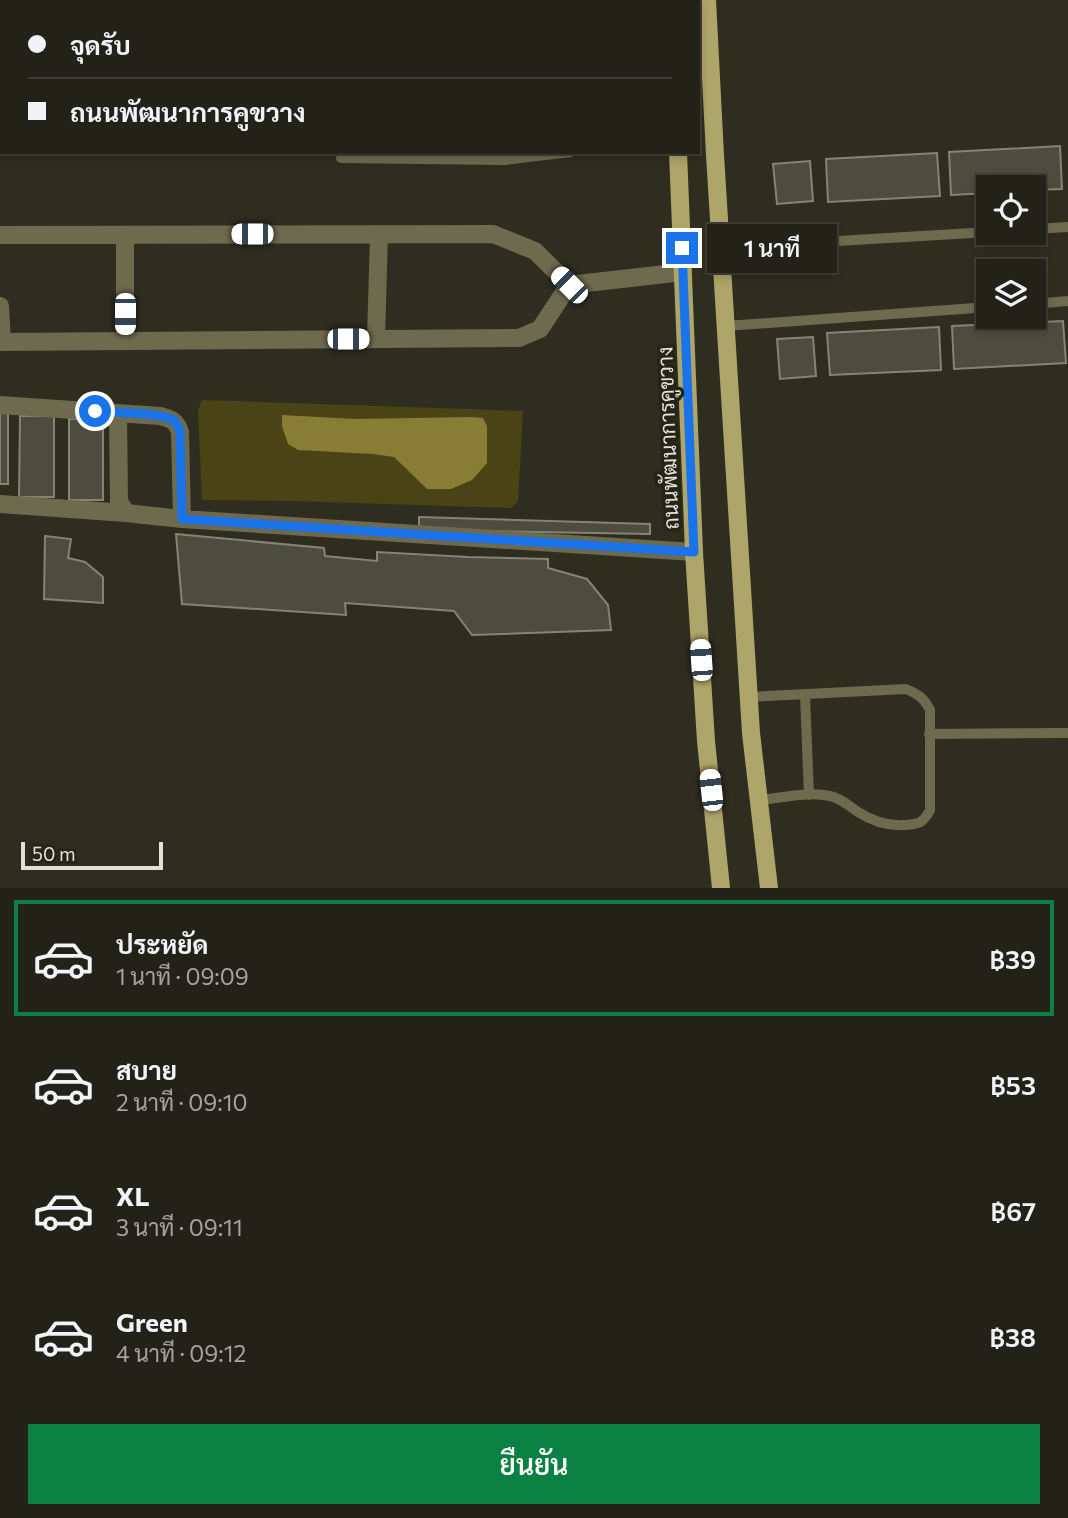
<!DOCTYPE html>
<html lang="th">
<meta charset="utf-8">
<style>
:root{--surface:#232218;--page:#2f2f25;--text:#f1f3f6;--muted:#a3a4a2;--line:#403f37;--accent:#0b8043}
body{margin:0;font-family:Commissioner,Sarabun,sans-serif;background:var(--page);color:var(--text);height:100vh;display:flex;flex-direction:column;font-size:26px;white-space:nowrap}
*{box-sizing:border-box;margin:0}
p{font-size:23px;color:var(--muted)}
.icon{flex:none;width:38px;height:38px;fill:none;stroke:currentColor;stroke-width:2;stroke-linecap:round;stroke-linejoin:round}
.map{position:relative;height:888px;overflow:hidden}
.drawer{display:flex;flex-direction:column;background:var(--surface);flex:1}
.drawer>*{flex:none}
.top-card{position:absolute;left:0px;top:0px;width:700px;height:154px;box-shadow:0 4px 10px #0003,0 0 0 2px var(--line);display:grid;align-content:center;height:154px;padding:0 28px;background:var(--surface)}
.buttons{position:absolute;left:976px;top:175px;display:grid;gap:14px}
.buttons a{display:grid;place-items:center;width:70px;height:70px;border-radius:0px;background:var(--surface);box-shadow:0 4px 10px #0003,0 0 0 2px var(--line);font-size:35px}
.scale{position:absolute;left:21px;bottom:18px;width:142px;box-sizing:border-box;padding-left:7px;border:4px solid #e2e1d8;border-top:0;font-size:19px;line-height:24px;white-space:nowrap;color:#e2e1d8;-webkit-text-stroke:5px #252416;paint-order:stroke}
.end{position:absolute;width:32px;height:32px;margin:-16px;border:9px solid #1a73e8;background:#fff;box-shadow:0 0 0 4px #fff}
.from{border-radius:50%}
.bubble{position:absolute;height:49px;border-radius:0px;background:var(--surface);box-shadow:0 4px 10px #0003,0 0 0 2px var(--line);font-size:23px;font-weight:600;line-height:49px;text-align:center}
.car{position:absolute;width:21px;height:42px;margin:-21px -10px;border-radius:9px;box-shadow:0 0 5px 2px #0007;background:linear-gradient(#fff 24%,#345 0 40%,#fff 0 76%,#345 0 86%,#fff 0)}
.top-card b{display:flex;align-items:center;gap:24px;height:66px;font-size:26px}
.top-card b+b{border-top:2px solid var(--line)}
.top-card i{width:18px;height:18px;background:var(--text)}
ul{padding:12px 0 0;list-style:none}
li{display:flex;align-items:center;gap:21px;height:116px;margin:0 14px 10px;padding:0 14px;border:4px solid transparent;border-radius:0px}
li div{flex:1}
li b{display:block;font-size:26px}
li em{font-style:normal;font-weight:600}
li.on{border-color:var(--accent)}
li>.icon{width:63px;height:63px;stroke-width:1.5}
.primary-button{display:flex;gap:14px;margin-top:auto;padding:14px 28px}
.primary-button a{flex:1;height:80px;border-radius:0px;background:var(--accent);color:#fff;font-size:28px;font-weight:600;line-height:80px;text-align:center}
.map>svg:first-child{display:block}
.green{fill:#494315}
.water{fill:#887d35}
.building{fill:#4e4c3e;stroke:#858373;stroke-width:2}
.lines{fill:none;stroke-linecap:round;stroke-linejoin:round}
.lane{stroke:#6e6a4e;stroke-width:10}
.street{stroke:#6e6a4e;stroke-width:18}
.primary{stroke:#aea56a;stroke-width:18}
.route{stroke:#1a73e8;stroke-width:9}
.labels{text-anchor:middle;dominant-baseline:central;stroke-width:7;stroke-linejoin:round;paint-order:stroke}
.street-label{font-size:21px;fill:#e2e1d8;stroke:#252416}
</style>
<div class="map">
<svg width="1068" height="888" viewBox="0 0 1068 888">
<rect width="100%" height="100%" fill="#2f2d20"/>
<path class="green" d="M202 400 523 411 518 501 511 508 292 501 202 500 198 410Z"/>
<path class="water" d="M282 415 355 419 472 417 483 418 487 426V463L472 480 451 489H427L394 457 373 454 298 450 288 444 282 426Z"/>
<path class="building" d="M1060 146 1062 189 1034 190V187H989V193L951 195 949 152Z
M937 153 940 196 828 202 826 159Z
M810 161 813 201 777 204 773 164Z
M1063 321 1066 363 954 369 952 326Z
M939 327 941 370 830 375 827 333Z
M813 337 816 376 780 379 777 339Z
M0 409H8V484H0Z
M20 416H54V497H19Z
M69 419H103V500H69Z
M419 517 650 524V534L484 531 419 528Z
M176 534 324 548 325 556 377 561V552L468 557 548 559V568L587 579 608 605 611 630 472 635 454 611 345 603 346 615 182 604Z
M45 536 71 539 68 558 85 562 103 577V603L44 599Z"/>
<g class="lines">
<path class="lane" d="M341 158 504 160 571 152
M1034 229 1068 227
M721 248 989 232
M1034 304 1068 301
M726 326 989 307
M805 695 809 795
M748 697 906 689C918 694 924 698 930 710V810C923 824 918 824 904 825 888 826 872 821 858 812 849 806 841 798 830 796 808 791 782 798 760 800
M929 734 1068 733"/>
<path class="street" d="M0 235 493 234 535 251 569 285
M569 285 683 272
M0 306 2 342 519 338 540 329 569 285
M376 339 379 234
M125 341V235
M0 405 160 416C171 419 176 420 180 432L182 519 694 552
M118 413 119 501 126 513 182 519
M0 504 126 513"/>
<path class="primary" d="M667 0 668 2
M707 0 715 155 751 733 769 888
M678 152 694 552 706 741 721 888"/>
</g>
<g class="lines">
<path class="route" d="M95 411C112 413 157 412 171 419 177 421 178 427 180 432L182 519 694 552 682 248"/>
</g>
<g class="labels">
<g class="street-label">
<text transform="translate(667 438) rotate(-92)">ถนนพัฒนาการคูขวาง</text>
</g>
</g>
</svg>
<div class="buttons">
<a><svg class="icon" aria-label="locate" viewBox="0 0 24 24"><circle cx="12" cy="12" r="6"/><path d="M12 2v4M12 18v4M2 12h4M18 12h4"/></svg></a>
<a><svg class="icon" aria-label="layers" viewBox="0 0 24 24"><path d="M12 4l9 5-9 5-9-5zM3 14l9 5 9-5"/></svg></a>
</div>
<div class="scale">50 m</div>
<i class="end from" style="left:95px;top:411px"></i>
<i class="end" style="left:682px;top:248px"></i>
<div class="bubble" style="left:707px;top:224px;width:130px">1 นาที</div>
<i class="car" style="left:252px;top:234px;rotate:270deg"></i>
<i class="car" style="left:569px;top:285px;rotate:315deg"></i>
<i class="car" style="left:125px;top:314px;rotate:180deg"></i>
<i class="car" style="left:348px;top:339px;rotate:90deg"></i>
<i class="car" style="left:701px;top:660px;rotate:356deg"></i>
<i class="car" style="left:711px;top:790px;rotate:354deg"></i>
<div class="top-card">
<b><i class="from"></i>จุดรับ</b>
<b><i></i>ถนนพัฒนาการคูขวาง</b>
</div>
</div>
<section class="drawer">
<ul>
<li class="on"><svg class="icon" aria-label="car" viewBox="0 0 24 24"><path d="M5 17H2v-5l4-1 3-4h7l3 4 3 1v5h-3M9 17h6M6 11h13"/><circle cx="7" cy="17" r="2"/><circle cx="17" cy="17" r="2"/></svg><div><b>ประหยัด</b><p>1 นาที · 09:09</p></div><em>฿39</em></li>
<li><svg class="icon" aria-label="car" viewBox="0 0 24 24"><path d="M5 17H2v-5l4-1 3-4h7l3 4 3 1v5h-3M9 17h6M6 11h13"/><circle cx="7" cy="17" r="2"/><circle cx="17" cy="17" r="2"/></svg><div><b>สบาย</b><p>2 นาที · 09:10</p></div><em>฿53</em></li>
<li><svg class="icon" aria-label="car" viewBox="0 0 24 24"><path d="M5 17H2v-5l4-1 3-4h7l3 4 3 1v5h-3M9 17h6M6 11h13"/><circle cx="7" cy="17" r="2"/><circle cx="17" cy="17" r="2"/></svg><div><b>XL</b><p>3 นาที · 09:11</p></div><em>฿67</em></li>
<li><svg class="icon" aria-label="car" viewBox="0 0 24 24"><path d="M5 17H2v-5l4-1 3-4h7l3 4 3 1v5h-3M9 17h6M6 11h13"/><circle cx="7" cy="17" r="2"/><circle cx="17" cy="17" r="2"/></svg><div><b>Green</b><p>4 นาที · 09:12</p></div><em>฿38</em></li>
</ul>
<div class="primary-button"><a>ยืนยัน</a></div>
</section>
